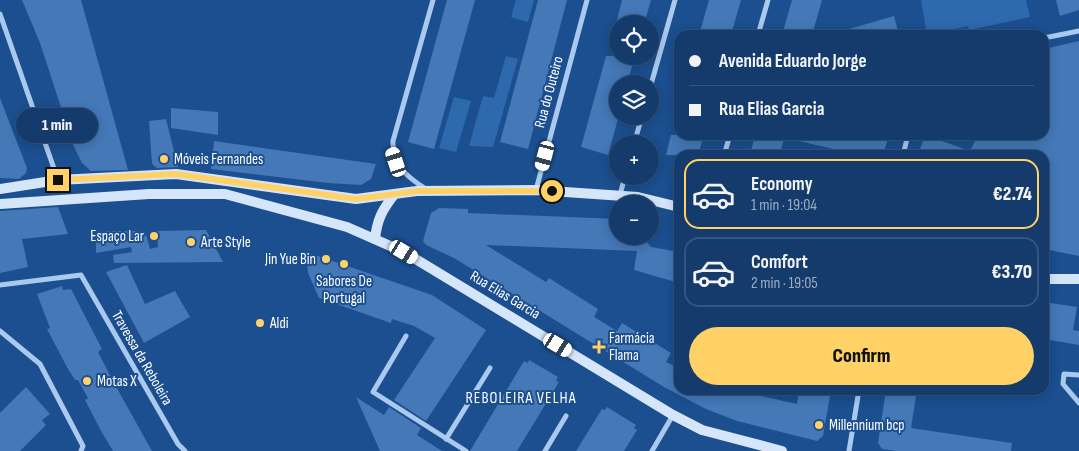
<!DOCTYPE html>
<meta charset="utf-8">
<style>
:root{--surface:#143b6b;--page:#1d4271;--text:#f1f3f6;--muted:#9dadc1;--line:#33557e;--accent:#ffd166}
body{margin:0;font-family:"Sofia Sans Condensed",sans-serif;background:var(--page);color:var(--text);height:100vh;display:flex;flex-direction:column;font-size:19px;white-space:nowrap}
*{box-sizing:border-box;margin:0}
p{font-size:16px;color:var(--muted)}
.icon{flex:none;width:28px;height:28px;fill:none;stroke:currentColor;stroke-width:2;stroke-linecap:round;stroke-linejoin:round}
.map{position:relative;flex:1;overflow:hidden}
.side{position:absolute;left:674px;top:150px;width:375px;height:245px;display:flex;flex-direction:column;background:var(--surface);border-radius:15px;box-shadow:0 2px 12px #0003,0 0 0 1px var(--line)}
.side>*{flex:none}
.guide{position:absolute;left:674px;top:30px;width:375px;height:110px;border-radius:15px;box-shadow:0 2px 12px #0003,0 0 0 1px var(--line);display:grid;align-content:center;height:110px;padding:0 15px;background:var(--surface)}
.fabs{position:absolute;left:609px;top:15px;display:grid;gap:10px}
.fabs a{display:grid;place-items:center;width:50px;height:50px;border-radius:50%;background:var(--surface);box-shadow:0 2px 12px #0003,0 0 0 1px var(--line);font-size:25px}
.end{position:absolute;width:22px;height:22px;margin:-11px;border:6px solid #ffd166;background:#111;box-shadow:0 0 0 2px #111}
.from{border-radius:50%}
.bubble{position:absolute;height:35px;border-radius:18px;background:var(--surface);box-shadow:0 2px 12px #0003,0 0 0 1px var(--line);font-size:16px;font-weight:800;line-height:35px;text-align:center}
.car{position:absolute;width:15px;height:30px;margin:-15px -8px;border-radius:6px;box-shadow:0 0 4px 1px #0007;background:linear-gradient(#fff 24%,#345 0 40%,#fff 0 76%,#345 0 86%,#fff 0)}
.guide b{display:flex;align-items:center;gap:18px;height:48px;font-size:19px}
.guide b+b{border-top:1px solid var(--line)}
.guide i{width:12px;height:12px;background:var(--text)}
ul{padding:9px 0 0;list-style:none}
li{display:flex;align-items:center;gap:15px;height:70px;margin:0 10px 8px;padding:0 5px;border:2px solid var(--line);border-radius:15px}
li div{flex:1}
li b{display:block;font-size:19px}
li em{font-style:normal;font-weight:800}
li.selected{border-color:var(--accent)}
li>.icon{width:45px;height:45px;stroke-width:1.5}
.primary-button{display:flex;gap:10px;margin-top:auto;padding:10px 15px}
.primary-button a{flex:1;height:58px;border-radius:30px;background:var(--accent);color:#111;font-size:20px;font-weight:800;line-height:58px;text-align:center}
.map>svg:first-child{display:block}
.green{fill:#2e69ad}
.building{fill:#4478b7}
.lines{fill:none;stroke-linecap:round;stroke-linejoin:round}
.minor{stroke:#a9c9ee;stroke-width:5}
.secondary{stroke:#d6e6fa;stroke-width:10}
.route{stroke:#ffd166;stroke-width:6}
.poi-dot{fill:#ffd166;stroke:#1b4f8f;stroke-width:2}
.labels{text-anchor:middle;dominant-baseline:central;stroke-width:4;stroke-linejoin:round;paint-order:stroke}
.street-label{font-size:15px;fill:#fff;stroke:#1b4f8f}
.poi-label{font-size:15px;fill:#fff;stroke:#1b4f8f;text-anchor:start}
.neighbourhood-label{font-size:16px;letter-spacing:1px;fill:#fff;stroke:#1b4f8f}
</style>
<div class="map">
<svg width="1079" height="451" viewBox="0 0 1079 451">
<rect width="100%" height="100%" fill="#1b4f8f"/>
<path class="green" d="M516 0H534L528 22 511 17Z
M921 0H1026L1030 17 969 30 968 26 927 35Z
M506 56 518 59 493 147 469 146 483 96 494 98Z
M454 97 471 101 456 152 439 148Z"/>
<path class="building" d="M22 0H81L128 170 91 171 82 163 74 147 40 43Z
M447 0H475L434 149 408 142Z
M538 0H567L528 149 500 142Z
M622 0H651L644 24H616Z
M709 0H741L731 35H699Z
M792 0H822L812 35H782Z
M1056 0H1079V10L1060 16Z
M894 16 899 35H842V31Z
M1079 41V256L1044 249V155H918L925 135 970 151 978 135H1044V49Z
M606 56H635L627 84H618V119L608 155 581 147Z
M0 98 27 168 26 173 19 179 0 178Z
M171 108 218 112V135L171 128Z
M166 119 178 167 157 168 152 164 149 121Z
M671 135H704L698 155H666Z
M755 135H785L780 153 776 152 775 155H750Z
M799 135H889L883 155H859L799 141Z
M214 141 376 164 371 179 361 185 328 183 211 169Z
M58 207 68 234 22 239 28 267 0 273V211Z
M439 208 468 209V213L618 219V236H641L651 247 679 252V283L634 270 637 251 486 245 546 282 549 278 598 309 594 317 617 331 622 323 671 353 666 362 679 368V390H733L797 404 799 390H831L823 436 817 441 737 421 706 409 664 387 454 258 426 245 423 241 431 213Z
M206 230 223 262 114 263 113 255 132 252 131 247 96 253V231H145L150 249 158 247 157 231Z
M306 252 432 295 486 330 426 421 394 400 435 338 414 326 392 319 391 323 319 298 308 273Z
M127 265 145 304 175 291 190 317 144 343 106 272Z
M62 286 63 290 71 289 102 349 98 352 114 383 152 451H113L100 429 85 400 88 398 78 380H75L68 369 47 329 50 328 37 294Z
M1044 302 1077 307 1073 330 1079 331V345L1044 339Z
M529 360 558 377 556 381 559 382 517 451H470L524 361 528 363Z
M26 387 50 414 42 420 46 425 20 451H0V413Z
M886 390H917L911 428 1012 443 1011 451H897L882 449 878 443Z
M356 397 384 415 389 407 421 428 417 435 442 451H380Z
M607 407 636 425 634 428 637 430 624 451H576L602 409 605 410Z"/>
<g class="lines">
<path class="minor" d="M0 14 58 180
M758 35 768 0
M1044 38 1079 31
M650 88 675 0
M634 144 642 116
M724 155 730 135
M903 155 908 135
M426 189C407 177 392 165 393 141L433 0
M536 190 587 0
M620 195 625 176
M0 285 81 275 178 444 185 451
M0 331 40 364 83 446 81 451
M406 336 373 392 466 451
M1079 375 1064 374 1063 384 1079 403
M446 439 490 368
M545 451 566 416
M652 451 673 415
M849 451 859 390"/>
<path class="secondary" d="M0 189 58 180 176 174 356 199 417 191 536 190 638 197 679 207
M0 204 149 194H225L347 227 404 252 673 415 702 430 782 451
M375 239C377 220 382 210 394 195
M1044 279H1079"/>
</g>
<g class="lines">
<path class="route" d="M58 180 176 174 356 199 418 191H552"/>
</g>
<g class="poi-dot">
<circle cx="164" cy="159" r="5"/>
<circle cx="154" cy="236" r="5"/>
<circle cx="191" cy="242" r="5"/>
<circle cx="326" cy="259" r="5"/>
<circle cx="344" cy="264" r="5"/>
<circle cx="260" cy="323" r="5"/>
<path d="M596.5 339.5h5v5h5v5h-5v5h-5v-5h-5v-5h5z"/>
<circle cx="87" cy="381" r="5"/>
<circle cx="819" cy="425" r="5"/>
</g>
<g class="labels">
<g class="street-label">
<text transform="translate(549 92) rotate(-75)">Rua do Outeiro</text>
<text transform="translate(505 295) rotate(31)">Rua Elias Garcia</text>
<text transform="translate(142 358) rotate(60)">Travessa da Reboleira</text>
</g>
<g class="poi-label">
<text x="174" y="159">Móveis Fernandes</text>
<text x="144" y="236" text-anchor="end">Espaço Lar</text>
<text x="201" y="242">Arte Style</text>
<text x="316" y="259" text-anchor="end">Jin Yue Bin</text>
<text x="344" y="281" text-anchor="middle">Sabores De<tspan x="344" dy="17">Portugal</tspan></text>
<text x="270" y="323">Aldi</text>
<text x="609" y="338">Farmácia<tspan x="609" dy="17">Flama</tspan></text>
<text x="97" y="381">Motas X</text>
<text x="829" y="425">Millennium bcp</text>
</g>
<g class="neighbourhood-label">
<text x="521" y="398">REBOLEIRA VELHA</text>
</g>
</g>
</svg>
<div class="fabs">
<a><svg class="icon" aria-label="locate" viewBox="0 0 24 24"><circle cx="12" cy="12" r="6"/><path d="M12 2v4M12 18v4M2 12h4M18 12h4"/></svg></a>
<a><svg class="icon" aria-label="layers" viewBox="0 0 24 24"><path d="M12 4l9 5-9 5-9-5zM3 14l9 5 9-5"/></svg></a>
<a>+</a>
<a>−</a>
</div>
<i class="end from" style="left:552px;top:191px"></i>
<i class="end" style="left:58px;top:180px"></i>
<div class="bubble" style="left:16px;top:108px;width:82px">1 min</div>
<i class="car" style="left:545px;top:156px;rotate:195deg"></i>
<i class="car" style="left:396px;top:162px;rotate:342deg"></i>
<i class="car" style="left:404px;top:252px;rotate:121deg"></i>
<i class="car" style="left:558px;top:345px;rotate:121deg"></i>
<div class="guide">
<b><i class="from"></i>Avenida Eduardo Jorge</b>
<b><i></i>Rua Elias Garcia</b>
</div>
<section class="side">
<ul>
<li class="selected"><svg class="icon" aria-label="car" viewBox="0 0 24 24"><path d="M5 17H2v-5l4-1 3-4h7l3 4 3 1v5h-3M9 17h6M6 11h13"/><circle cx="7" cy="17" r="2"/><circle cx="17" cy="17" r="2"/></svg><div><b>Economy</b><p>1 min · 19:04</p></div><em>€2.74</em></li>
<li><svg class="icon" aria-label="car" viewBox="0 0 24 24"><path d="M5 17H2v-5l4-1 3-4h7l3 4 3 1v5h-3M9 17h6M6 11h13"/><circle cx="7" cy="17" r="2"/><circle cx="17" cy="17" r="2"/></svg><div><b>Comfort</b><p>2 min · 19:05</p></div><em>€3.70</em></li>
</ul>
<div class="primary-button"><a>Confirm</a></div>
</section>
</div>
